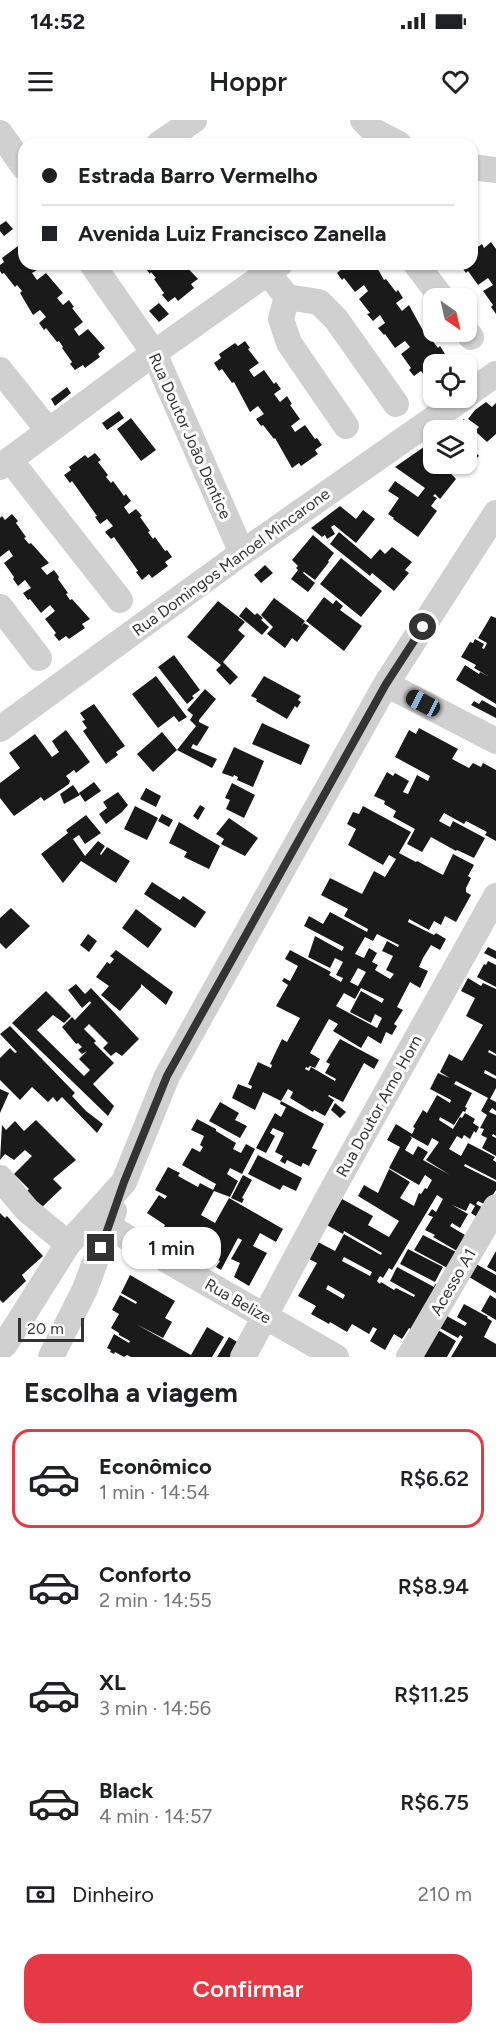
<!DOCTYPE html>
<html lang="pt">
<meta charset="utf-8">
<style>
:root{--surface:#fff;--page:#f6f6f6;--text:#202124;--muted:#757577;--line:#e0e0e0;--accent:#e63946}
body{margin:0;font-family:Figtree,sans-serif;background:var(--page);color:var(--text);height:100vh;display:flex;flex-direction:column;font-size:22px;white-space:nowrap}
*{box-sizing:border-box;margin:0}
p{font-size:20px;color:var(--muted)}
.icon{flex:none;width:33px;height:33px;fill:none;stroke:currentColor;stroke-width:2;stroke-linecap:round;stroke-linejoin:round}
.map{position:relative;height:1237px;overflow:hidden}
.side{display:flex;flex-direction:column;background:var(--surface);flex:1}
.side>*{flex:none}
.top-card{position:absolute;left:18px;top:18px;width:460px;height:132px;border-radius:18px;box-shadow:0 2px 4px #0004;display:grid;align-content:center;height:132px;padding:0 24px;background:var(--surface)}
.needle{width:39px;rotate:146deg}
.controls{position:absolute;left:423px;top:168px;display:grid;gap:12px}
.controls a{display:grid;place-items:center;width:54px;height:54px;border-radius:12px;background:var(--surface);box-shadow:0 2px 4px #0004;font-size:30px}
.scale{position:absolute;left:18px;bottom:15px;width:66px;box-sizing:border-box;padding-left:6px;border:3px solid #333;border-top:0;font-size:16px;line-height:21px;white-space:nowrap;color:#333;-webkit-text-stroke:4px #fff;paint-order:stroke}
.end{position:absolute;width:27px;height:27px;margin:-14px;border:8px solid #333;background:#fff;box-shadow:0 0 0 3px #fff}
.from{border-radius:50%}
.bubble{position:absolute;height:42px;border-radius:18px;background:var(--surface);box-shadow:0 2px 4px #0004;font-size:20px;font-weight:600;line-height:42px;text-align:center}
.car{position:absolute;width:18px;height:36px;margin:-18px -9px;border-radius:8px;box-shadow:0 0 4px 2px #0007;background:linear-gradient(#222 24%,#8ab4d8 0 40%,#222 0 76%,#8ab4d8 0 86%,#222 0)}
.top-card b{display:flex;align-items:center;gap:21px;height:57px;font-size:22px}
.top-card b+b{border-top:2px solid var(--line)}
.top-card i{width:15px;height:15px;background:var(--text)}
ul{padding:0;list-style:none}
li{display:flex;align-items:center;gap:18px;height:99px;margin:0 12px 9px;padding:0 12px;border:3px solid transparent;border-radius:18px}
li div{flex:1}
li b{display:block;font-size:22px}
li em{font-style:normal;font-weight:600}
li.on{border-color:var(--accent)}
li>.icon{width:54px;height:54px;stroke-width:1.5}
h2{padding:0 24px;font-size:27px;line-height:72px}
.pay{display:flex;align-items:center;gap:15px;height:66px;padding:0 24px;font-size:22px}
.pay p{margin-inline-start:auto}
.cta{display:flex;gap:12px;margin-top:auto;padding:12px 24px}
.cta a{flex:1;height:69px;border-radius:18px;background:var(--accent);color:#fff;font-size:24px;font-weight:600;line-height:69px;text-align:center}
.status{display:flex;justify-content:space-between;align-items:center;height:42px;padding:0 30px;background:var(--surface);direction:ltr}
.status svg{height:16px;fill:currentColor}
header{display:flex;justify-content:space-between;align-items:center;height:78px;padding:0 24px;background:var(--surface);font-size:27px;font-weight:600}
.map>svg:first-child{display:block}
.building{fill:#1a1a1a;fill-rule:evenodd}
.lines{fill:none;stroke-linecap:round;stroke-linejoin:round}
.minor{stroke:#d0d0d0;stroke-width:26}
.route{stroke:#333;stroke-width:8}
.labels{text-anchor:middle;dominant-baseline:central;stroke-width:6;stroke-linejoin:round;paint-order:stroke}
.street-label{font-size:16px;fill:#333;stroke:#fff}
</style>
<div class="status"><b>14:52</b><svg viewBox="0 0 49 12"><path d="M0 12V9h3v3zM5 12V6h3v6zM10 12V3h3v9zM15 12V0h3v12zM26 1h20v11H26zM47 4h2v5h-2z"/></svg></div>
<header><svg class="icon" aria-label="menu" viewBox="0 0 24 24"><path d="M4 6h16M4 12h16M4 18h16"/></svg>Hoppr<svg class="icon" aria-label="heart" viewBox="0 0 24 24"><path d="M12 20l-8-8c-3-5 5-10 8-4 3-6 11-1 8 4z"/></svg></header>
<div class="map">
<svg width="496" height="1237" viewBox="0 0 496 1237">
<rect width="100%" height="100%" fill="#fff"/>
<path class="building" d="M6 101 13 109 4 116 0 111V105Z
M491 122 496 129V194L491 187 493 185 483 171 493 165 488 158 478 165 468 151 466 153 460 145 472 144V131L482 124 484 128Z
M18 126 20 130 24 127V144H40L42 147 32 153 37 160 46 153 63 173 57 178 63 185 69 180 74 187 72 188 83 202 74 209 79 216 88 209 105 228 98 234 100 237 85 248 83 245 75 250 70 244 72 242 62 228 63 227 59 221 57 222 46 208 44 210 39 203 46 197 40 190 33 195 20 173 22 171 17 165 15 167 4 153 2 154 0 151V145L4 142 2 138Z
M142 144H170L171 146 175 144H184L198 159 191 164 194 168 178 181 175 177 168 182 162 175 164 173 154 159 156 158 151 152 150 154Z
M341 144H375L384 160 386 159 396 172 398 170 403 178 396 183 402 191 409 185 426 216 428 215 438 228 440 226 445 234 438 239 441 243 434 244V248L424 255 421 251 414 256 409 250 411 248 401 234 410 227 405 221 395 228 385 214 384 215 378 208 385 203 380 195 373 201 367 194 370 193 359 179 368 171 364 165 355 172 344 158 342 160 337 153 344 147Z
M159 183 169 194 159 202 149 191Z
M245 221 250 228 248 229 259 243 249 250 254 257 264 250 274 264 276 262 281 269 274 274 280 282 287 276 292 284 290 285 300 299 291 306 295 312 305 305 315 319 317 318 322 325 315 330 318 334 301 346 299 343 292 348 275 318 274 319 263 305 261 306 256 299 264 294 258 286 250 292 234 262 232 263 222 249 219 251 214 243 221 238 219 234 235 223 238 226Z
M67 267 71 273 55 286 51 279Z
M486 282 492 287 496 283V314L487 322 475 311 479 307 468 299 475 290Z
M119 291 124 298 107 310 102 303Z
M131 298 156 330 141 341 117 309Z
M464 299 468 306 463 310H446L456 303 457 305Z
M434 320V344H442L456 359 440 379 435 374 433 376 437 378 431 386 437 391 418 417 393 399 394 398 388 394 399 378 388 371 395 361 418 377 425 368 395 347Z
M466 322 479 336 469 345 466 342Z
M95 333 101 340 98 342 108 355 106 357 111 363 113 361 124 376 126 374 131 381 124 387 129 394 136 389 142 396 140 397 150 411 148 412 153 419 155 417 165 431 167 430 172 437 165 442 168 446 152 458 149 454 142 460 136 452 138 451 114 417 111 419 105 412 113 406 107 399 100 404 95 397 97 396 72 361 70 363 64 355 71 350 69 347 85 335 88 338Z
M340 386 356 399 363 390 375 399 356 423 334 405 331 407 335 414 327 419 325 415 322 417 311 408Z
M12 394 18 401 16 403 26 417 24 418 29 424 31 423 49 443 41 448 47 455 54 450 59 457 58 459 68 473 66 474 70 480 72 479 90 499 82 504 85 508 69 519 66 516 59 521 54 515 56 513 45 499 55 491 50 485 41 493 30 479 28 480 23 473 31 468 25 460 18 466 13 459 14 457 4 443 13 436 9 430 0 437V398L2 396 5 400Z
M339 412 371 439 380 429 385 434 392 427 412 442 405 450 409 453 394 471 372 453 370 456 330 424Z
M313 415 334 433 328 441 329 442 315 460 304 452 303 453 315 463 308 472 291 459 298 450 296 448 298 446 292 440Z
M341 438 382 471 361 497 320 464Z
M265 445 273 453 261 463 254 455Z
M324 477 333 484 336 480 343 486 340 490 362 506 344 531 306 501Z
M274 478 305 501 301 506 304 503 309 506 297 522 292 518 285 528 267 514 273 507 261 495Z
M218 481 245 502 238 510 245 516 223 542 238 557 230 565 216 550 221 545 187 517Z
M246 487 255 495 257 493 263 498 261 500 269 507 262 515 239 496Z
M491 496 496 498V584L456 560 465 545 479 554 480 552 488 556 474 548 476 545 461 537 470 522 473 523 475 519 484 524 482 528 484 529 487 523 478 518Z
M174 535 200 570 192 576 194 578 187 584 158 547Z
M156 556 187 597 179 602 174 596 158 608 132 574Z
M264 556 301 576 298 580 301 582 297 588 295 586 287 599 256 581 257 579 251 576Z
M205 569 216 579 199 600V602L209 607 197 626 193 624 191 628 217 639 212 648 177 630 153 652 137 634 162 612 177 630 196 606 190 600 193 595 187 590Z
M482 580 496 588V598L471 585 474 581 479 584Z
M94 584 125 626 116 632 118 635 106 644 83 611 87 608 82 601 85 600 80 593Z
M262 603 310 625 301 645 252 624Z
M419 608 458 629 452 639 469 648 473 643 481 647 483 643 496 650V721L485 715 487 712 466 701 464 704 444 693 439 701 450 707 453 701 485 718 474 738 457 730 456 731 431 717 422 732 407 724 415 709 393 697 396 691 384 684 385 681 374 676 387 652 393 656 395 653 409 661 403 672 408 674 417 655 428 661 430 656 395 637 409 610 416 614Z
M66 610 90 642 76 653 74 650 66 656 70 661 69 664 50 677 44 681 41 677 14 696 0 678V663L20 648 9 633 35 614 52 637 59 632 52 621Z
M234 627 264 641 253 667 237 660 238 657 234 655 233 657 222 653Z
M94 662 101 671 85 682 79 673Z
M232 663 255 675 244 698 226 689 230 680 225 678Z
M73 665 80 675 64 684 60 674Z
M146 668 161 676 156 687 140 679Z
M118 672 128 685 122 692 106 704 99 694 107 688 103 682Z
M200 685 205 688 198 700 193 696Z
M135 686 158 698 147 720 124 709Z
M363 686 411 712 399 733 416 742 417 741 443 755 453 734 474 745 468 756 471 758 466 768V772L471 775 456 802 445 796 441 805 434 801 429 810 409 799 408 802 434 815 436 813 446 819 440 830 431 825 423 838 419 847 428 851 420 868 410 862 397 887 403 890 394 904 397 906 392 915 386 912 381 924 368 916 361 928 333 911 338 904 329 899 310 933 320 939 315 948 310 946 308 948 306 947 305 949 309 951 311 947 335 961 336 959 325 953 330 944 326 942 340 919 379 940 374 949 364 943 343 982 329 975 328 976 334 980 325 996 314 990 313 992 290 978 293 972 288 969 281 981 324 1004 312 1028 317 1030 309 1046 303 1043 301 1047 287 1040 285 1044 280 1041 283 1036 275 1032 284 1013 273 1008 270 1013 275 1016 266 1033 256 1028 275 993 281 997 286 987 280 984 281 981 263 972 255 990 232 978 238 964 251 969 252 966 248 964 258 942 271 948 272 945 270 944 282 919 287 922 300 898 276 886 288 865 282 861 284 858 290 861 298 846 285 839 290 830 331 852 329 855 341 862 343 858 336 855 343 842 335 838 330 848 308 837 315 816 342 831 344 827 304 806 309 796 323 804 330 792 367 812 368 809 344 796 348 789 321 775 330 758 362 774 374 751 385 757 396 739 389 735 383 745 348 725 356 709 347 704 353 692 359 694ZM377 814 399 825 398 827 387 821 382 831 393 836 386 850 394 854 390 859 375 850 378 845 372 842 377 833 369 828 364 838 355 834 365 817 373 821ZM358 848 366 852 358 866 350 862ZM361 868 384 879 382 883 361 871 350 892 371 903 375 894 382 898 377 908 336 886 344 873 355 879Z
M162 694 173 700 169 707 158 701Z
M86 695 101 713 85 724 79 715 73 719 85 736 98 721 105 726 100 734 101 735 107 727 130 741 116 763 81 741 63 763 41 734 68 713 66 710Z
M229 698 258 718 245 736 221 724 224 719 216 714Z
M179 702 220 726 209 749 184 737 187 732 169 723Z
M152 762 180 780 183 776 206 792 195 808 144 774Z
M11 788 30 806 6 829 0 823V798Z
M136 789 162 809 148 828 122 808Z
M88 814 97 821 89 832 80 825Z
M488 827 496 831V839L484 833Z
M116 830 173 872 166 885 141 864V867L120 891 101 875 109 866 96 857 107 842 110 844 114 839 110 836Z
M488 841 496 845V867L477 857 484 844 486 845Z
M468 858 481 866 483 863 496 869V934L489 930 488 932 496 936V956L485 950 484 953 496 959V968L490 979 456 961 454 964 472 973 465 987 467 988 465 992 463 991 454 1005 440 997 439 1000 453 1009 460 997 462 998 465 993 475 999 473 1003 479 1007 476 1013 474 1011 470 1019 464 1015 462 1019 457 1016 449 1029 461 1036 468 1023 495 1037 493 1040 496 1042V1060L465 1044 464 1046 496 1062V1070L489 1081 484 1084 478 1081 476 1084 485 1089 480 1099 471 1093 475 1086 470 1083 466 1091 452 1085 468 1094 460 1108 452 1103 450 1106 465 1115 457 1131 433 1117 435 1115 425 1110 433 1097 428 1095 432 1089 436 1092 443 1079 437 1075 392 1150 389 1148 383 1158 380 1156 377 1161 380 1164 381 1162 394 1170 396 1168 414 1177 415 1175 390 1161 397 1147 434 1167 435 1164 441 1168 417 1213 409 1208 402 1219 394 1214 385 1230 370 1221 377 1209 373 1207 369 1214 352 1204 347 1212 330 1202 329 1204 311 1194 316 1186 298 1176 317 1143 309 1139 318 1122 335 1131 344 1114 381 1135 382 1133 344 1111 343 1114 325 1104 335 1086 337 1088 342 1079 373 1096 368 1105 389 1117 399 1101 358 1076 364 1065 378 1073 389 1049 410 1062 400 1078 414 1086 419 1073 421 1074 425 1068 427 1069 432 1060 425 1055 419 1065 389 1048 400 1027 387 1020 396 1004 412 1014 415 1008 413 1007 423 990 427 993 437 975 450 983 451 980 430 969 438 953 450 958 440 952 449 934 462 941 483 905 466 896 475 878 461 871ZM410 1016 428 1026 432 1018 439 1022 426 1040 450 1055 423 1040 428 1032 418 1026 413 1035 405 1030 412 1018ZM344 1137 372 1152 370 1156 342 1141ZM328 1165 345 1175 343 1179 326 1169Z
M76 864 85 874 91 868 139 919 122 936 116 932 111 936 103 928 108 923 89 904 84 909 96 921 94 923 114 943 93 964 114 986 108 996 12 903 46 871 71 896 64 903 53 895 37 910 84 956 90 950 79 939 87 931 82 934 78 930 82 927 78 923 76 924 62 907 72 897 75 900 91 883 90 881 82 888 68 870Z
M10 906 75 973 72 976 86 991 103 1004 97 1013 62 977 57 982 53 977 48 982 32 967 20 980 0 960V938L10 928 15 933 17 932 0 914Z
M0 969 9 973 0 993Z
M488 978 496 982V991L492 988 489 992 496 995V1016L493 1014 492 1016 496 1018V1036L482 1028 487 1018 481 1015 484 1009 480 1008 487 995 481 991Z
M220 982 239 993 235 1000 247 1006 240 1018 209 1001Z
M335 983 346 992 340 998 331 990Z
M197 999 216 1009V1011L236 1023 233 1029 241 1033 246 1024 255 1029 242 1054 230 1048 227 1054 238 1061 230 1077 214 1071 201 1095 215 1103 229 1078 283 1109 276 1122 260 1113 253 1126 267 1133 249 1166 234 1157 240 1143 231 1139 242 1120 238 1118 221 1150 216 1147 220 1141 199 1131 196 1135 161 1113 165 1105 147 1093 159 1075 165 1079 167 1076 155 1070 168 1047 180 1053 178 1056 198 1067 200 1063 213 1070 216 1064 182 1045 192 1028 200 1032 203 1027 200 1025 204 1016 191 1010Z
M36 1000 76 1040 53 1059 62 1068 40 1089 25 1073 29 1069 14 1054 32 1036 25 1030 14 1040 5 1034 0 1040 2 1005 6 1010 15 1001 24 1011Z
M258 1035 302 1058 296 1071 283 1065 280 1070 248 1054Z
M243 1055 252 1060 242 1078 244 1079 242 1083 231 1078Z
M0 1093 5 1098 7 1096 43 1136 22 1155 26 1161 3 1183 0 1180Z
M423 1115 462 1135 453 1151 414 1130Z
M408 1129 443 1147 435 1162 400 1144Z
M496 1131V1152L487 1147Z
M476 1144 496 1155V1173L469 1157Z
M130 1155 175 1181 165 1198 172 1202 163 1218 136 1204 191 1235 207 1207 224 1217 212 1237H131L127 1235 124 1237 115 1232 114 1234 110 1232 111 1230 107 1228 114 1214 129 1223 130 1221 119 1215V1213L111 1208 119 1194 112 1190 120 1175 136 1184 137 1182 121 1173Z
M490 1175 496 1179V1200L481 1191Z
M464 1184 488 1197 487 1198 492 1201 484 1217 496 1224V1237H451L463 1217 460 1215 458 1218 438 1207 445 1195 465 1206 467 1203 457 1197Z
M438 1210 456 1221 447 1237H422Z
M229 1217 244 1226 237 1237H217Z"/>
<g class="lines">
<path class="minor" d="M363 0 374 11 399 24
M0 13 24 47
M159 24 194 0
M472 47 496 50
M92 144 154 233 242 433
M416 144 442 178
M268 153 287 177 319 182 336 199 396 284
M287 177 281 199 289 223 346 306
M466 211 471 217
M0 250 48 310
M466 275 496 254
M10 340 120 480
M0 347 154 233 280 144
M0 487 39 538
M386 564 496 621
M0 609 242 433 463 278
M0 1058 27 1090 68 1124
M109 1107 336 1237
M0 1229 5 1224 68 1124 124 1062 167 956 386 564 496 393
M51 1237 85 1169 114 1091
M243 1237 330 1074 496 776
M409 1237 496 1087"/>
</g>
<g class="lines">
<path class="route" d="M101 1128 124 1062 167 956 386 564 423 507"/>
</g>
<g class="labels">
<g class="street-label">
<text transform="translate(190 316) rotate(66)">Rua Doutor João Dentice</text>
<text transform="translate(231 442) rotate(-36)">Rua Domingos Manoel Mincarone</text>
<text transform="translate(379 986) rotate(-61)">Rua Doutor Arno Horn</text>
<text transform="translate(453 1162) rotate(-60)">Acesso A1</text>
<text transform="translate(238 1181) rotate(30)">Rua Belize</text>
</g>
</g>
</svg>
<div class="controls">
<a><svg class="needle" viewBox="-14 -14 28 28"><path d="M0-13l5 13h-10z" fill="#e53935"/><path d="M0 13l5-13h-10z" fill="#757577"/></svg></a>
<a><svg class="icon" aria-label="locate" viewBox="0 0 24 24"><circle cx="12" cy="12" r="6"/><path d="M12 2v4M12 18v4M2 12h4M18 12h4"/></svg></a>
<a><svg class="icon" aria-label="layers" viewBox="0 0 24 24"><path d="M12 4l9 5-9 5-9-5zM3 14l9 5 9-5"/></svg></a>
</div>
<div class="scale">20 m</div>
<i class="end from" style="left:423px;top:507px"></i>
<i class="end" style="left:101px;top:1128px"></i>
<div class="bubble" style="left:122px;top:1107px;width:99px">1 min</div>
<i class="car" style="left:423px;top:583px;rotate:298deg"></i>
<div class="top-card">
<b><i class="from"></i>Estrada Barro Vermelho</b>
<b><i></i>Avenida Luiz Francisco Zanella</b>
</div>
</div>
<section class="side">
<h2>Escolha a viagem</h2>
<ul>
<li class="on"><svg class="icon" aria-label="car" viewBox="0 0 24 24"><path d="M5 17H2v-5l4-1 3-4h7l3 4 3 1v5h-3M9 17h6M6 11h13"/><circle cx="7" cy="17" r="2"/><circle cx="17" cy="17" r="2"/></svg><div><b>Econômico</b><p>1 min · 14:54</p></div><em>R$6.62</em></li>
<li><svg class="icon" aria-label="car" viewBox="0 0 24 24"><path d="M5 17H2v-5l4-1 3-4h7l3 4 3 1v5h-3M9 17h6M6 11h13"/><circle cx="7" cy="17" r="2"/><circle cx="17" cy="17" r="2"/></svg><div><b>Conforto</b><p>2 min · 14:55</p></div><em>R$8.94</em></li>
<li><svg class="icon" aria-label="car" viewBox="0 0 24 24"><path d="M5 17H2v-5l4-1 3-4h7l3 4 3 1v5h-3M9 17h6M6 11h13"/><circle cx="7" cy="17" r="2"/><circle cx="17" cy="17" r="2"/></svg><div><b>XL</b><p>3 min · 14:56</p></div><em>R$11.25</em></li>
<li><svg class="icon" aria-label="car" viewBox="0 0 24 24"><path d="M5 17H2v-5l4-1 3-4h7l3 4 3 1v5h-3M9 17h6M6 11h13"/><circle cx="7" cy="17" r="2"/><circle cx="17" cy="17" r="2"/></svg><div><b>Black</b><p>4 min · 14:57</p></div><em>R$6.75</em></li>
</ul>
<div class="pay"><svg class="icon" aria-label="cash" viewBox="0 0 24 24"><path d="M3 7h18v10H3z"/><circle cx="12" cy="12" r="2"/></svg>Dinheiro<p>210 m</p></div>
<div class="cta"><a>Confirmar</a></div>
</section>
